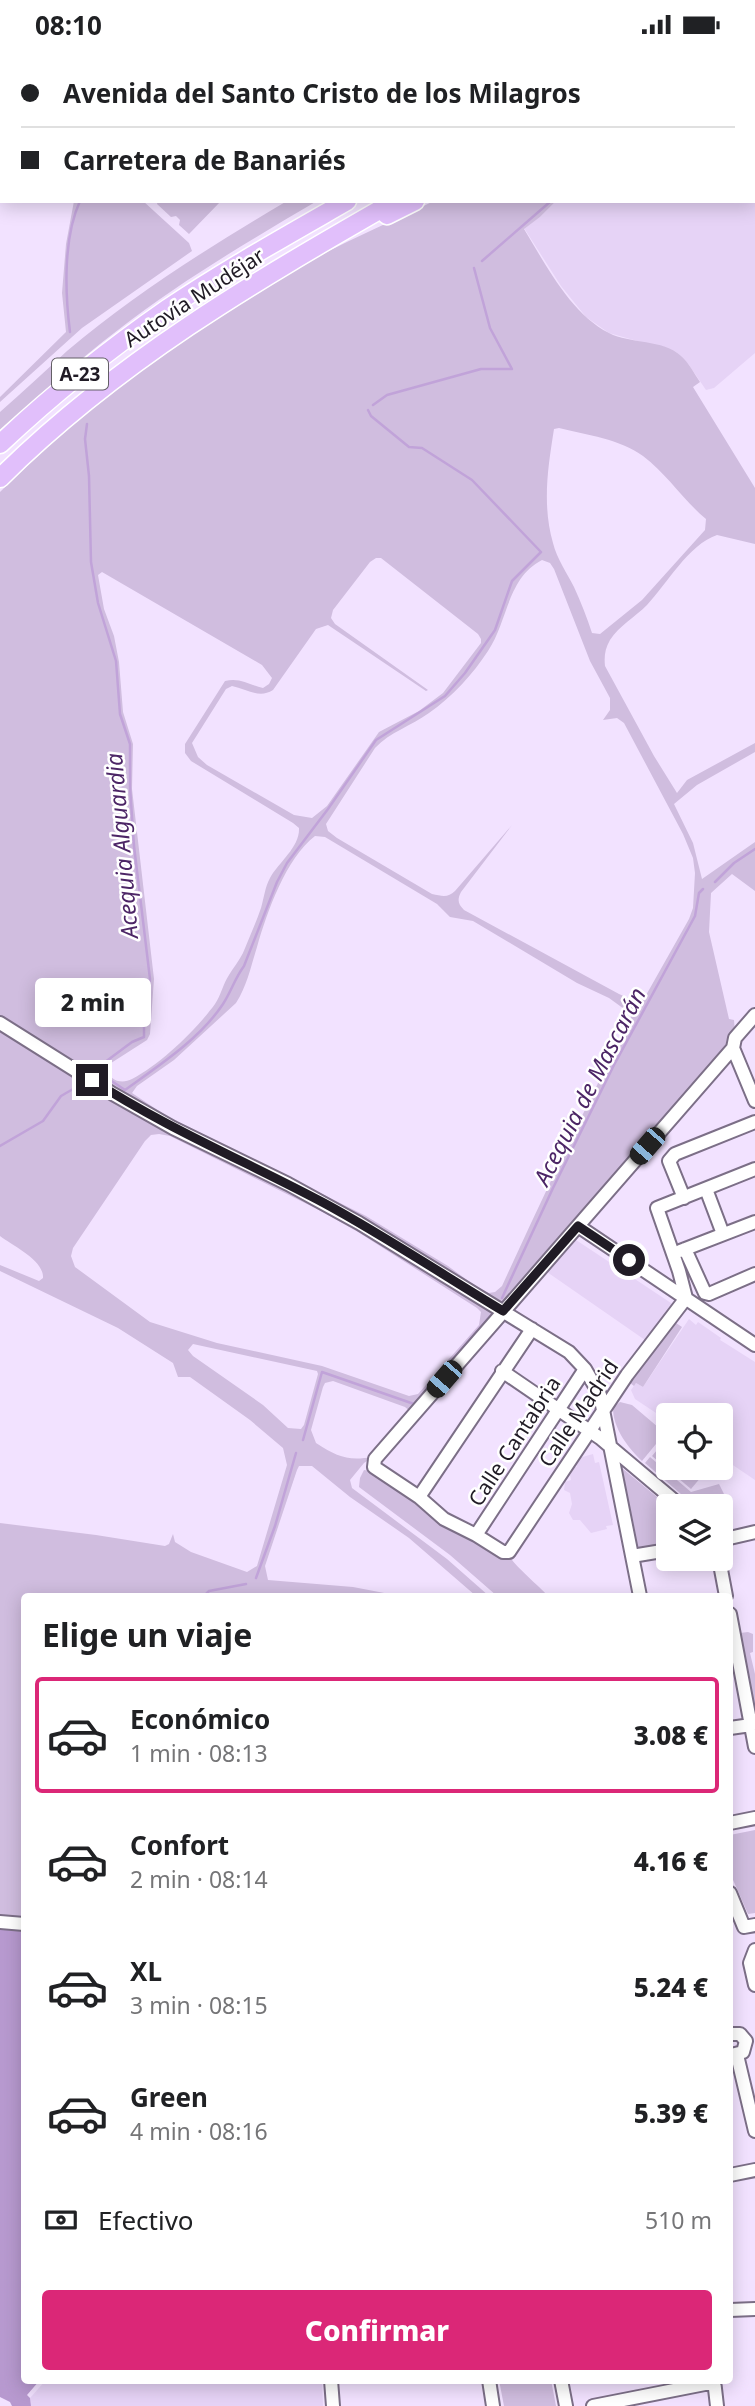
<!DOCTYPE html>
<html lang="es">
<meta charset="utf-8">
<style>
:root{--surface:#fff;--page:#f6f6f6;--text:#202124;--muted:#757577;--line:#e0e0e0;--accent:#db2777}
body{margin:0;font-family:"Noto Sans",sans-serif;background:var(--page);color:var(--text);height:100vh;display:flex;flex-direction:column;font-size:26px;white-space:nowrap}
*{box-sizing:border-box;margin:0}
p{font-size:23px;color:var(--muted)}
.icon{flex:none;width:38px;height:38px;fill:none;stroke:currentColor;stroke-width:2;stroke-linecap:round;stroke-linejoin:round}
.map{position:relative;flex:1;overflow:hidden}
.side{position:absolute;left:21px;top:1544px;width:712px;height:791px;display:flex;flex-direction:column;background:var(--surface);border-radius:7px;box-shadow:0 4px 18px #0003}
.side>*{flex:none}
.top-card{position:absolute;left:0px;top:0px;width:756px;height:154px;box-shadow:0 4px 18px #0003;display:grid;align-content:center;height:154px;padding:0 21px;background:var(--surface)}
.fabs{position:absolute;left:656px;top:1354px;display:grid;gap:14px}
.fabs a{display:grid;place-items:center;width:77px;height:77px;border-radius:7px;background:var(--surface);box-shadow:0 4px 18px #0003;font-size:35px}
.end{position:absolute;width:32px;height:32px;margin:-16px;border:9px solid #201b25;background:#fff;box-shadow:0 0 0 4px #fff}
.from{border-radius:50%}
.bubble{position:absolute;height:49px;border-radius:7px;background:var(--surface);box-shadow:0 4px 18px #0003;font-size:23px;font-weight:800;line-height:49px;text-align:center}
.car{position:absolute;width:21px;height:42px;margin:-21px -10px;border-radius:9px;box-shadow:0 0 5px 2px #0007;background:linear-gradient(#222 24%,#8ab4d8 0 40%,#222 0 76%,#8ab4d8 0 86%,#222 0)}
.top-card b{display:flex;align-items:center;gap:24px;height:66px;font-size:26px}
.top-card b+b{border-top:2px solid var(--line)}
.top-card i{width:18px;height:18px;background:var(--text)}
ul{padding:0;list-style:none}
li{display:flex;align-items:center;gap:21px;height:116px;margin:0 14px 10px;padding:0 7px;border:4px solid transparent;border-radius:7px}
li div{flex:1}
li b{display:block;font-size:26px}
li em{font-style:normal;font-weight:800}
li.active{border-color:var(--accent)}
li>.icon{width:63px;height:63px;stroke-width:1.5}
h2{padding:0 21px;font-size:32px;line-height:84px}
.pay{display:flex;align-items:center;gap:18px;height:77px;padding:0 21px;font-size:26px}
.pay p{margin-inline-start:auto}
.primary-button{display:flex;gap:14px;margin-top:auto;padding:14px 21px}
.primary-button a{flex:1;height:80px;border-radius:7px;background:var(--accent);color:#fff;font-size:28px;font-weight:800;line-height:80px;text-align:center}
.status{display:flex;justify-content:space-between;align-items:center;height:49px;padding:0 35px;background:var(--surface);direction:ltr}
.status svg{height:19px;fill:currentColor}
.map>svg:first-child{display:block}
.built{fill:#e6d3f6}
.green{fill:#d0bddf;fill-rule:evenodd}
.forest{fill:#b799cf}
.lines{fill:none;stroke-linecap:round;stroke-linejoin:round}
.stream{stroke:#c1a3d9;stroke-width:2.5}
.minor-casing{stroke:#7c6f87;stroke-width:16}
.highway-casing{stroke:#fff;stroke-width:21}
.minor{stroke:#fff;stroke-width:12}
.highway{stroke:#e1bffb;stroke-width:18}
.route{stroke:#201b25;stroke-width:9}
.labels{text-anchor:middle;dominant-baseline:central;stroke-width:5;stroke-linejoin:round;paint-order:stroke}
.shield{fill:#fff;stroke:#635f66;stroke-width:2}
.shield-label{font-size:19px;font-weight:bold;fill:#201b25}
.street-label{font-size:21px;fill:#201b25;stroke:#fff}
.water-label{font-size:23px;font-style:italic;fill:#4c2566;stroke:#fff}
</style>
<div class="status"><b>08:10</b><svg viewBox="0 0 49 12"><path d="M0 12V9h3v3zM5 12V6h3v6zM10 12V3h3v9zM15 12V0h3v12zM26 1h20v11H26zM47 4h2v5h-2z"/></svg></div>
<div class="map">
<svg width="755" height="2357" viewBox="0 0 755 2357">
<rect width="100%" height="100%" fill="#f2e2ff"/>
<path class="built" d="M755 2V304L714 339 706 341 689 316 676 303 609 284 586 268 561 237 524 179 540 168 556 152H754Z
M576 1191 674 1256 645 1291 547 1223Z
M689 1270 696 1276 698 1273 721 1289 720 1291 725 1294 755 1313V1431L721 1408V1367H668V1372L635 1350 631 1341 636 1334 643 1338Z
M593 1405 595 1414 599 1413 613 1476 606 1477 607 1480 591 1484 580 1471H573L569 1464 572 1455 570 1444 564 1441 565 1433 571 1431 570 1426 574 1418H577L575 1413 579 1412V1409Z
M46 2331H322L323 2357H31L30 2349Z"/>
<path class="green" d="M74 152H143L189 194 192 202 82 279 0 353V348L66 283 62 244 66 195Z
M158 152H221L189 185 179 176 180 171 176 167 171 168 157 155Z
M287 152H317C249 192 181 232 118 281 77 312 39 347 0 382V363C23 343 45 322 67 302 134 245 211 197 287 152Z
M434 152H556L540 168 524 180C546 216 570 264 609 284 630 295 663 290 681 307 689 314 694 324 700 333L693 338 755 439V495L717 486C688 496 667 535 647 556 635 568 619 577 610 591 605 600 604 607 605 617L654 707 677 744 687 731 755 694V703L697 736 674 755 693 794 702 830 755 793V842L732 825 711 844 709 883 729 970 734 971 735 983 727 989 726 1000 412 1364 405 1358 333 1332 325 1334 323 1338 311 1381 316 1394C338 1408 347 1412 373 1408L364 1414 350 1431 352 1439 447 1510 489 1547H476L409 1489 350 1448 312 1417H299L297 1421 265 1517 268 1531 353 1538 400 1547H24V1870L0 1869V1474L96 1486 165 1497 169 1495 173 1485 175 1493 191 1503 247 1523 257 1517 287 1416 283 1399 250 1371 190 1328H178L173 1314 118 1279 0 1222V1216L39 1232 43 1229C44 1211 13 1197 0 1187V443C85 359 179 288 282 227 330 199 384 176 434 152ZM559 379C587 386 620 390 643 407 667 425 683 451 706 470L705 481 642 551 600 585 592 584C587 569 581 553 574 538 567 524 557 510 553 494 542 456 548 418 554 380ZM376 509H381L478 585 481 590V594L443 644 419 662 379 683 327 757 312 769 294 766 207 716 198 708 192 694 226 640 232 637C247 640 259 650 273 641L316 580 328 576 426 642 428 641 335 575 331 569 333 561 370 513ZM542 511 550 514 554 520 590 612 610 649V661L603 671 617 669 624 674 683 785 693 809 695 824 693 859 689 870 645 948 635 952 619 945 464 861C458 855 457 851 461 843L512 776 455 842C448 849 442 847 432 845L337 789 328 782 326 775 375 699C390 683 411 677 429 664 452 648 473 625 488 602 508 572 507 529 542 511ZM102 523 262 616 272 629 269 635 263 639C249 636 240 628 225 632L185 695V704L191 712 293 774 299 779C300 798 279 813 270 829 265 838 264 849 261 859 256 874 249 889 243 904 239 912 233 919 229 926 223 935 221 946 215 955 196 981 161 1015 132 1030 121 1036 106 1031 108 1016L147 991 150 985 154 930 132 740 133 695 123 663 119 613 114 587 104 560 98 526ZM315 787 325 788 437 855 450 868 473 872 577 934 609 949 631 965C631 987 611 1009 601 1028 567 1097 534 1167 502 1237L495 1243 489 1244 478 1239 448 1217 366 1167 168 1068 132 1044 137 1037 174 1011 236 954C247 937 251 917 257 898 267 863 286 809 315 787ZM159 1085 170 1087 319 1161 358 1183 477 1259 481 1263 479 1276 418 1345 409 1347 322 1317 217 1294 150 1273 75 1218 71 1207 73 1199 145 1092 151 1086ZM193 1295 317 1322 318 1325 304 1376 301 1380 288 1379 263 1356 193 1307 188 1301Z
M676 1274 682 1278 643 1338 636 1334 634 1337 630 1334Z
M620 1353 632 1356 665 1384 642 1412C628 1399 613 1379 613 1359Z
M668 1388V1419H705L707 1421 691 1440 652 1407Z
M650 1408 691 1443 719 1435 727 1451 722 1468 721 1458H696L645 1414Z
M622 1419 669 1458 668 1493 638 1499Z
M364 1421 370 1422 510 1508C516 1518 539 1537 548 1547H497L450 1506 359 1438 360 1429Z
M748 1583 753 1585V1603L750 1604 755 1625V1664L740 1584Z
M755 1781V1864L748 1865 730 1824V1786Z
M499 2331H551L556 2357H504Z"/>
<path class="forest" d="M0 1878 24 1880V2331H40L27 2346 30 2349 31 2357H12L10 2353 0 2348Z"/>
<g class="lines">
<path class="stream" d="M96 0V2
M0 34 2 31
M482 212 551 152
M70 283C65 244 63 189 80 152
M373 356 387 346 481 320H512L490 279 474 219
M87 375 85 390 89 427 91 513 98 554 116 612 120 665 130 695V738L134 797 150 930 144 974V988L132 993 93 1022
M715 833 734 814 755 800
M95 1021 125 1041C158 1017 200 990 223 955 231 943 235 929 244 917L277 833 287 814 328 760 376 691 445 647 465 624 495 581 512 532 541 503 472 431 422 399 409 398 371 367 368 361
M0 1097 43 1072 61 1047 80 1036
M502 1249 553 1139 614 1016 695 867 699 844 703 840
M303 1391 322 1323 414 1355 491 1266
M256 1529 275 1477 296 1404
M204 1547 209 1542 246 1535"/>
<defs>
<path id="minor" d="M755 966 735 989 733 999 375 1410 374 1418 419 1448 444 1470 476 1486 503 1503H509L627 1326 686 1249 679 1222 657 1159 755 1120
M0 974 113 1045 173 1079 288 1135 359 1174 569 1303 585 1320 600 1346 640 1547
M733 999 755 1052
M706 1140 723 1185
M684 1149 669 1112 675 1105 755 1073
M578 1177 755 1296
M685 1200 705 1244 709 1245 755 1225
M680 1202 755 1173
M502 1322 600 1389 682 1458
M419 1448 532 1280
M476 1486 585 1320
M721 1491 755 1483
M632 1507 668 1501
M719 1510 726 1547
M730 1565 755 1698
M730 1679 751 1676
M730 1774 755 1769
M730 1844 744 1878 755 1876
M0 1873 24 1875
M755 1901 750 1914 755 1936
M730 1985H740L746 1992
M731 2006 743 2003 746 1992
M737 2006 755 2082
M730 2126 755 2121
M730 2261 755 2260
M331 2331 333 2357
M489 2331 493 2357
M561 2331 566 2357
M714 2331 717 2357
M593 2357 715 2333"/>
<path id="highway" d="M581 2 584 0
M610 2 614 0
M659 2 662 0
M710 2 713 0
M385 164 387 166 415 152
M0 395C52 346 108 301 167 260 225 221 286 187 347 152
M0 429C118 312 252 234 395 152"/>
</defs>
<use href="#minor" class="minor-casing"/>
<use href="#highway" class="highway-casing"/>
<use href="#minor" class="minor"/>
<use href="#highway" class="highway"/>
</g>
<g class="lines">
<path class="route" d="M92 1031C166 1079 247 1113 324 1154 385 1187 443 1226 503 1262L578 1177 629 1211"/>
</g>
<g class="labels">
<rect class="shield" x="52" y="309.5" width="56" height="31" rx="5"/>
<g class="shield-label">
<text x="80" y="325">A-23</text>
</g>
<g class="street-label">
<text transform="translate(194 248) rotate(-33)">Autovía Mudéjar</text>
<text transform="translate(578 1364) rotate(-56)">Calle Madrid</text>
<text transform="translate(514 1392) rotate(-57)">Calle Cantabria</text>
</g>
<g class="water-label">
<text transform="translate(121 797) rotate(-95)">Acequia Alguardia</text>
<text transform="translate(589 1037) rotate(-63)">Acequia de Mascarán</text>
</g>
</g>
</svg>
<div class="fabs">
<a><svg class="icon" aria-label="locate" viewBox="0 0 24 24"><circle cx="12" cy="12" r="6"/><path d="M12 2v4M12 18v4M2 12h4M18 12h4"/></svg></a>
<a><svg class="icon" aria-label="layers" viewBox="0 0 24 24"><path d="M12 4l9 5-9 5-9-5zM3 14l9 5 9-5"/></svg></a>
</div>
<i class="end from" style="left:629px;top:1211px"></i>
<i class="end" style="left:92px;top:1031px"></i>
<div class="bubble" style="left:35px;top:929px;width:116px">2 min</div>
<i class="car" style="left:647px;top:1097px;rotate:221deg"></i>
<i class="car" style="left:444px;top:1330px;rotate:221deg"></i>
<div class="top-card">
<b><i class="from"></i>Avenida del Santo Cristo de los Milagros</b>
<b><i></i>Carretera de Banariés</b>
</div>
<section class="side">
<h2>Elige un viaje</h2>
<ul>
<li class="active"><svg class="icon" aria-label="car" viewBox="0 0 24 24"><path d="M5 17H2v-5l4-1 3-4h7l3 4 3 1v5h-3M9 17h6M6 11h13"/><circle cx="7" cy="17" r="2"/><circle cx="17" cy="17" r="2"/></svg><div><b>Económico</b><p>1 min · 08:13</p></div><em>3.08 €</em></li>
<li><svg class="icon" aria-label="car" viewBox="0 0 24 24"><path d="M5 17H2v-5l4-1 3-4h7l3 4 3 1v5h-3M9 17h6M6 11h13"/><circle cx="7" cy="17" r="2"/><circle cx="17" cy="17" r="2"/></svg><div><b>Confort</b><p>2 min · 08:14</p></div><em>4.16 €</em></li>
<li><svg class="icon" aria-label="car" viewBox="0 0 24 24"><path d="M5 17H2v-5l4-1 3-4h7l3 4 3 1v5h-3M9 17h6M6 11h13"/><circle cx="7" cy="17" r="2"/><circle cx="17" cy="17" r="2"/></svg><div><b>XL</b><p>3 min · 08:15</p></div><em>5.24 €</em></li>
<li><svg class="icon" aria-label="car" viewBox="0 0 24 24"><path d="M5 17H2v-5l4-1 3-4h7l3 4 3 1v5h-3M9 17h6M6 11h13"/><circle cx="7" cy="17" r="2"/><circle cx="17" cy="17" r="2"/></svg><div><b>Green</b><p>4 min · 08:16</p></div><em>5.39 €</em></li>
</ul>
<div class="pay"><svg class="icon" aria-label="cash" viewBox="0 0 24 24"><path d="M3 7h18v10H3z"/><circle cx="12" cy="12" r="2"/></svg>Efectivo<p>510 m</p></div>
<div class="primary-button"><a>Confirmar</a></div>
</section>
</div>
